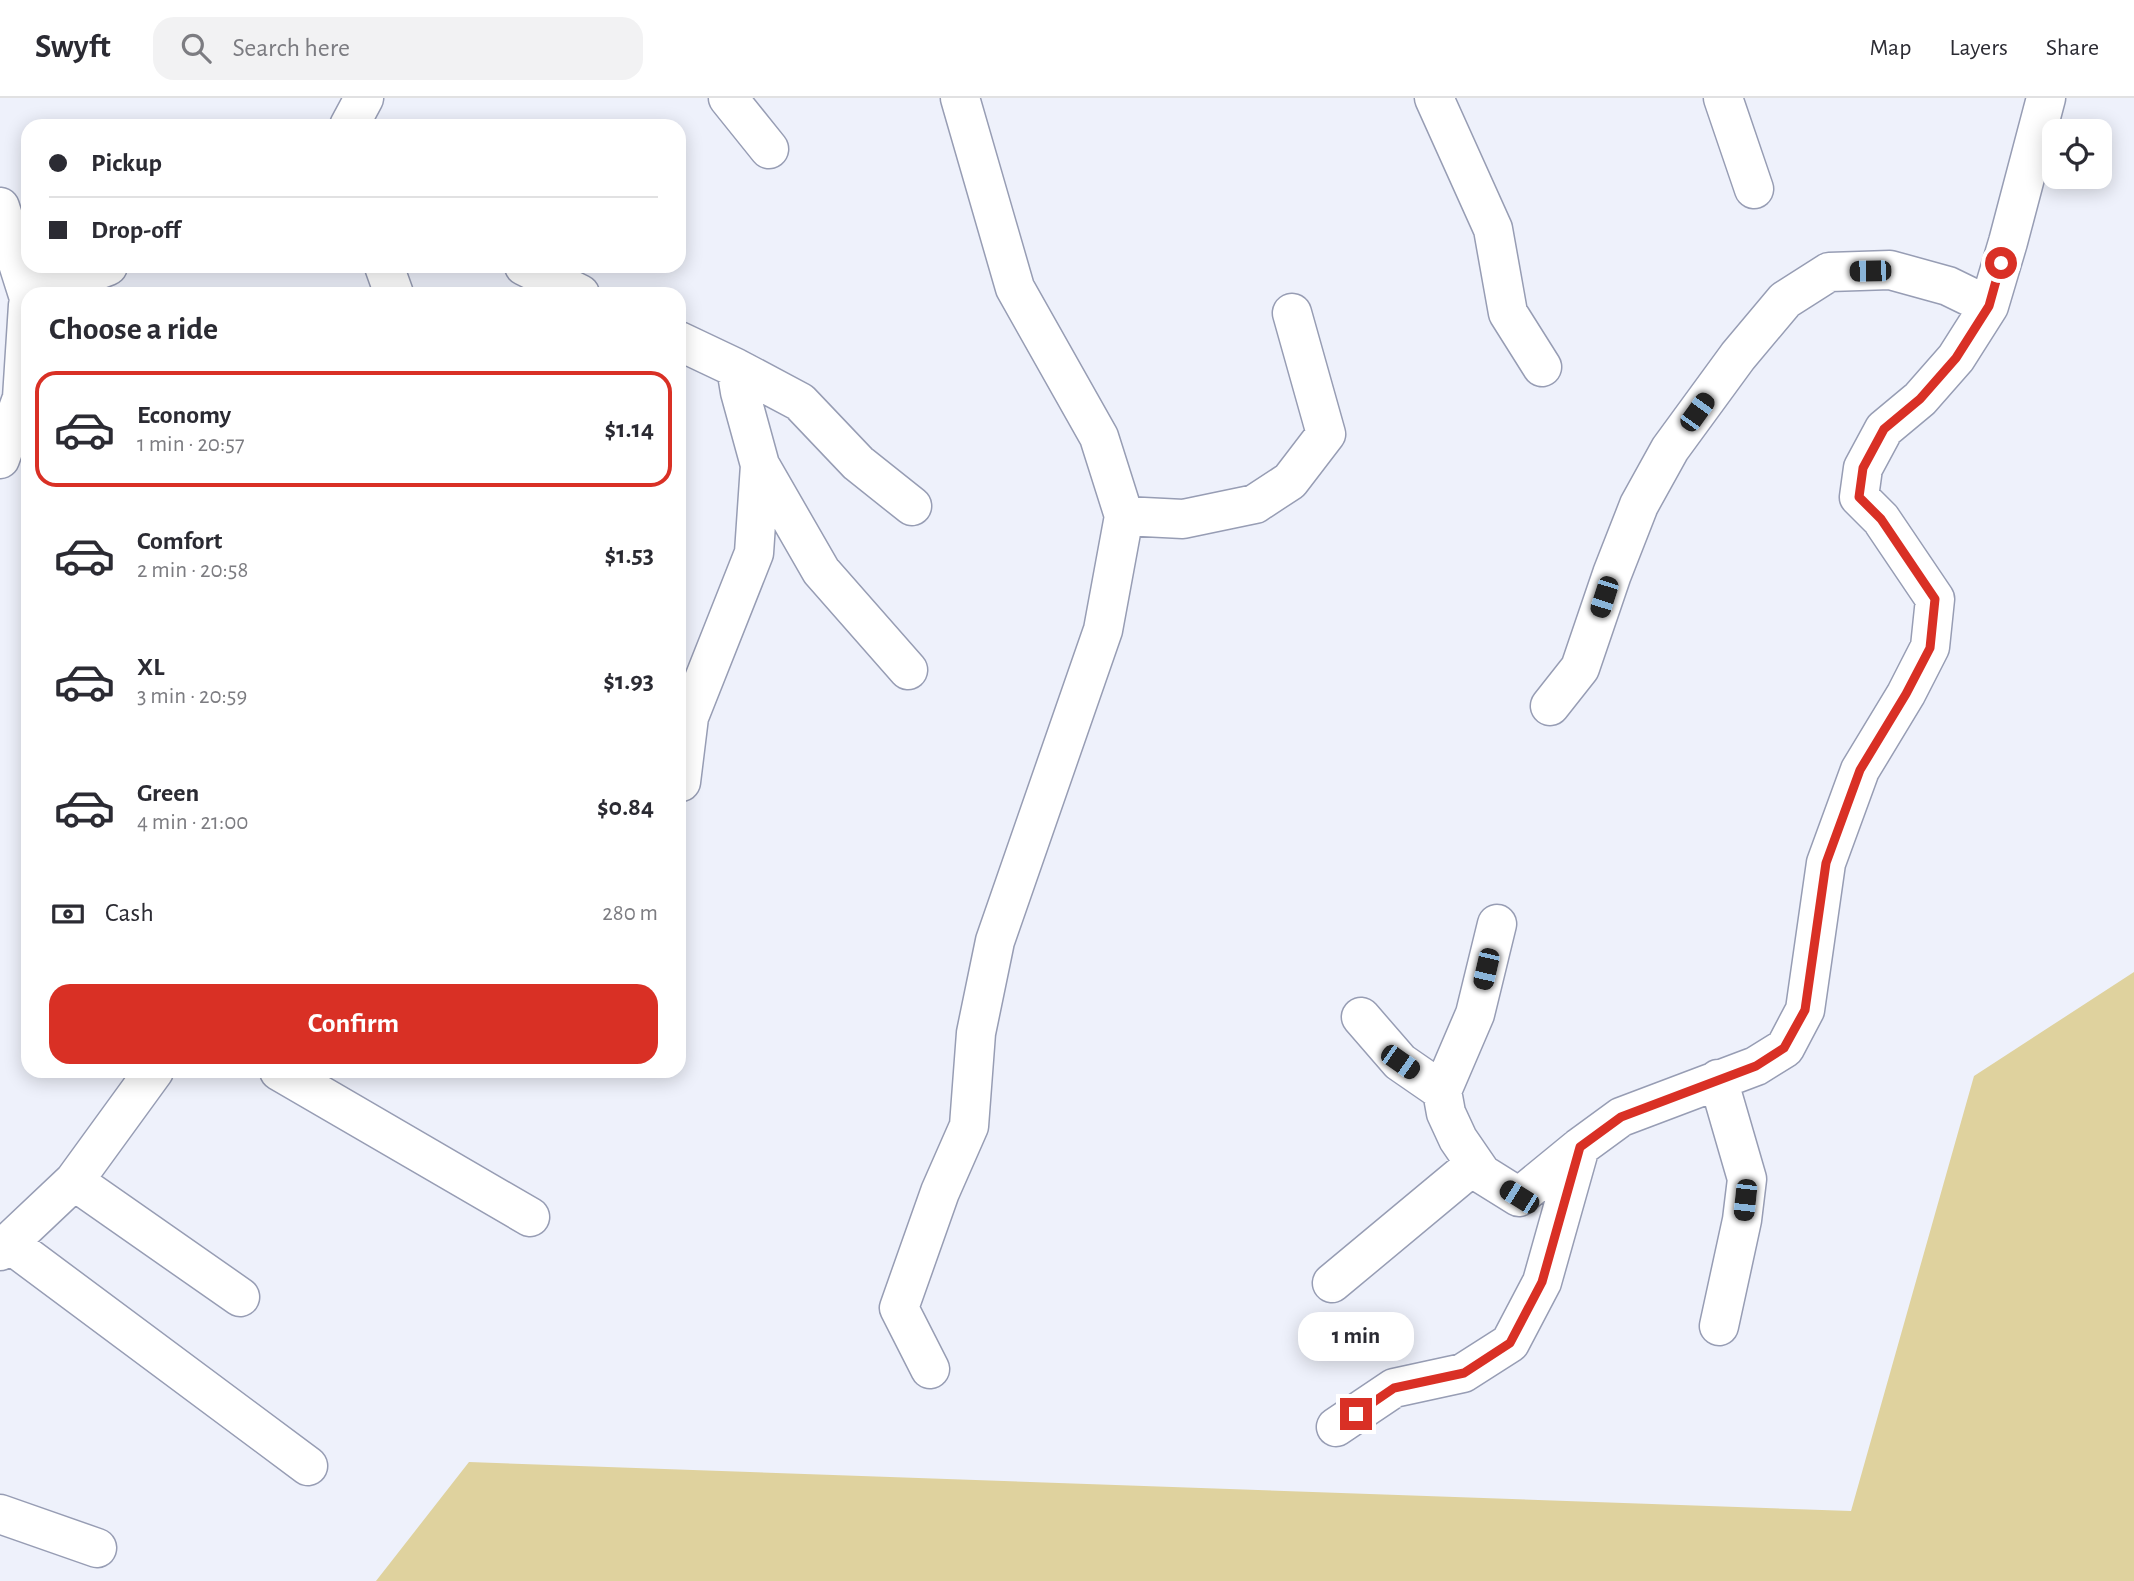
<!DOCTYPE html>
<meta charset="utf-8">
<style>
:root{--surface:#fff;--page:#f2f2f3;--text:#2b2b33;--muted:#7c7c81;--line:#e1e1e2;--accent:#d93025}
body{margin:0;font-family:"Alegreya Sans",sans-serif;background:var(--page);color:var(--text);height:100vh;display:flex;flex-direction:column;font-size:26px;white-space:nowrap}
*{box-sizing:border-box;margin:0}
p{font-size:23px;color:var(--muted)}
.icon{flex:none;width:38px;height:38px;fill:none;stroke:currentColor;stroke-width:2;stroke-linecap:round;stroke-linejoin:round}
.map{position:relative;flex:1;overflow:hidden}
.details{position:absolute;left:21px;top:189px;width:665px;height:791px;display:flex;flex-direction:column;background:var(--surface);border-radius:21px;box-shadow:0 4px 18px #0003}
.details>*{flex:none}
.guide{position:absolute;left:21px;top:21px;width:665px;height:154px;border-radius:21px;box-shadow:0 4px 18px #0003;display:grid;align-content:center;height:154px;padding:0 28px;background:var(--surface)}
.fabs{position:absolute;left:2042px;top:21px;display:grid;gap:14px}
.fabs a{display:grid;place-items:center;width:70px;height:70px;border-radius:14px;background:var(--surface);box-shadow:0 4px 18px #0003;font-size:35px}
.end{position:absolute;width:32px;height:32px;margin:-16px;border:9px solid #d93025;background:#fff;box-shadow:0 0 0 4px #fff}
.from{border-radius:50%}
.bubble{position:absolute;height:49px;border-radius:21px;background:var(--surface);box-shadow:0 4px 18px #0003;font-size:23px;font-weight:600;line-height:49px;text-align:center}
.car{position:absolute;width:21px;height:42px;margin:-21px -10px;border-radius:9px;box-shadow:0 0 5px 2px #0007;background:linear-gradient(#222 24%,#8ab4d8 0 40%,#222 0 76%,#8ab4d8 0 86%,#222 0)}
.guide b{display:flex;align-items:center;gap:24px;height:66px;font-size:26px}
.guide b+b{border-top:2px solid var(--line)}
.guide i{width:18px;height:18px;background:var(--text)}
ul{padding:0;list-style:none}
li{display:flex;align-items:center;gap:21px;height:116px;margin:0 14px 10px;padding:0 14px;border:4px solid transparent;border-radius:21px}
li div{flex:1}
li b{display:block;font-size:26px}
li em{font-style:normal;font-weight:600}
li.on{border-color:var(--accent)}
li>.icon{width:63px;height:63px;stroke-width:1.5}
h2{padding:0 28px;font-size:32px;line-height:84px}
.pay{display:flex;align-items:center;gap:18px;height:77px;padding:0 28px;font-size:26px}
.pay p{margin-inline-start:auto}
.action{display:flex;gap:14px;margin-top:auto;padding:14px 28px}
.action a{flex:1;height:80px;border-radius:21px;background:var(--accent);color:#fff;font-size:28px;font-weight:600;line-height:80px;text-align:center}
header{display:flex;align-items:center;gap:42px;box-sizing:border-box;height:98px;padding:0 35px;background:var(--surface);border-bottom:2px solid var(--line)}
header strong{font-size:33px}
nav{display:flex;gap:38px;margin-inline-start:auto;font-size:24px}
.search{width:490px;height:63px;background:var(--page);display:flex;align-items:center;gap:18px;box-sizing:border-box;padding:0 24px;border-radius:21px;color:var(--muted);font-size:26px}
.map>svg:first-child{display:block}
.green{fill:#dfd29e}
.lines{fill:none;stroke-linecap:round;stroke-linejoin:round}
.minor-casing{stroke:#979db4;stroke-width:41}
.minor{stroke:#fff;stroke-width:38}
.route{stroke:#d93025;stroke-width:9}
</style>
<header>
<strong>Swyft</strong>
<div class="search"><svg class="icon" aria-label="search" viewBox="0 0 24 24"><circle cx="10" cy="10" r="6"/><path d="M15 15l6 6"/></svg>Search here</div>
<nav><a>Map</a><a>Layers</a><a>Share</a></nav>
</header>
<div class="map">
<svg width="2134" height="1483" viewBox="0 0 2134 1483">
<rect width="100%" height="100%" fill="#eef1fb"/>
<path class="green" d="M2134 874V1483H376L469 1364 1851 1413 1974 978Z"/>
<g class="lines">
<defs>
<path id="minor" d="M728 0 769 51
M1434 0 1493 131 1508 215 1542 269
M1723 0 1754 91
M349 28 364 0
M0 109 28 197
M384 168 394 196
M524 168 580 196
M35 196 108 168
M679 243 736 270 740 294 760 367 754 455 689 619 681 684
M736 270 800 304 858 365 912 408
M0 361 22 300 28 207
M760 367 821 473 908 572
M1124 418 1183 421 1255 406 1290 383 1326 336 1292 215
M1550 608 1580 570 1612 476 1639 407 1670 351 1738 258 1785 202 1829 174 1890 172 1948 188 1989 208
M1497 826 1475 916 1442 993 1446 1015 1458 1041 1482 1076 1519 1099 1580 1049 1621 1019 1756 968 1785 950 1805 912 1826 765 1860 672 1906 596 1930 549 1935 501 1881 421 1859 399 1863 370 1884 331 1920 301 1956 260 1989 208 2008 144 2046 0
M1361 919 1400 964 1442 993
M279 973 530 1119
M1718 981 1747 1081 1742 1122 1719 1228
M74 1083 240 1199
M10 1146 308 1368
M0 1153 74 1083 154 973
M1332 1185 1475 1066
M930 1271 899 1210 940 1094 969 1028 976 935 995 843 1103 532 1124 418 1099 339 1015 190 960 0
M1336 1329 1394 1290 1463 1275 1510 1245 1542 1184 1580 1049
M0 1416 97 1450"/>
</defs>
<use href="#minor" class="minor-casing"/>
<use href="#minor" class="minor"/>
</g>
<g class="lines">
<path class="route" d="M1356 1316 1394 1290 1464 1275 1510 1245 1542 1184 1580 1049 1621 1019 1756 968 1784 950 1805 912 1826 765 1860 672 1906 596 1930 550 1935 501 1881 421 1859 399 1863 370 1884 331 1920 301 1956 260 1989 208 2001 165"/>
</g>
</svg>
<div class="fabs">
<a><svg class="icon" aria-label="locate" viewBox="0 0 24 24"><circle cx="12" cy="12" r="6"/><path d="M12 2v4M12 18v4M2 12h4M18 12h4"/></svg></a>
</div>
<i class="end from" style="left:2001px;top:165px"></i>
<i class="end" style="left:1356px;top:1316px"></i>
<div class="bubble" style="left:1298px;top:1214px;width:116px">1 min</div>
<i class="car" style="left:1870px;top:173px;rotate:269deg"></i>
<i class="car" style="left:1697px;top:314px;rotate:36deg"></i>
<i class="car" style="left:1604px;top:499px;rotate:198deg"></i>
<i class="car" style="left:1486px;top:871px;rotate:193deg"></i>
<i class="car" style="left:1400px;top:964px;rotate:125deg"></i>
<i class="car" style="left:1519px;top:1099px;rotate:302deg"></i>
<i class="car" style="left:1745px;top:1102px;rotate:186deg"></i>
<div class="guide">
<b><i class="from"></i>Pickup</b>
<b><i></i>Drop-off</b>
</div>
<section class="details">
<h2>Choose a ride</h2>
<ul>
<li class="on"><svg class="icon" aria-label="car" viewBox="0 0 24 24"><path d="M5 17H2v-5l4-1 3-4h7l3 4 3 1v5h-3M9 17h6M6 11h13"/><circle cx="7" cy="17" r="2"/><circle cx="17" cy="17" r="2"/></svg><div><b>Economy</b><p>1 min · 20:57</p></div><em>$1.14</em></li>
<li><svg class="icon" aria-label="car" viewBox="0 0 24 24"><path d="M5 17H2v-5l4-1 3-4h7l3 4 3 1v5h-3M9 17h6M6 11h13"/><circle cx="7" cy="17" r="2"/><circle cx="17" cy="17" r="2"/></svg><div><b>Comfort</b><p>2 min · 20:58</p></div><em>$1.53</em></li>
<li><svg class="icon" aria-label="car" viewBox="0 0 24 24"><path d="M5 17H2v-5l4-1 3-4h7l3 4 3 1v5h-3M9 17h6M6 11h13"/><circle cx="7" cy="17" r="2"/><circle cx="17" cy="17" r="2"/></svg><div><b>XL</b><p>3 min · 20:59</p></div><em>$1.93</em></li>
<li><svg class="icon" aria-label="car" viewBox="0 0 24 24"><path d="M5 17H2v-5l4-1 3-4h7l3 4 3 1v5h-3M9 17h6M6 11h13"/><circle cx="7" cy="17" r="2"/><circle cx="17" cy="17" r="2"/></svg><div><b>Green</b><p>4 min · 21:00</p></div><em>$0.84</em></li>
</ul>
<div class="pay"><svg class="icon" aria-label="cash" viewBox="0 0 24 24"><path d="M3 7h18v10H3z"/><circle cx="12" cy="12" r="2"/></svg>Cash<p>280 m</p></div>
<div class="action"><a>Confirm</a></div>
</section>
</div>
